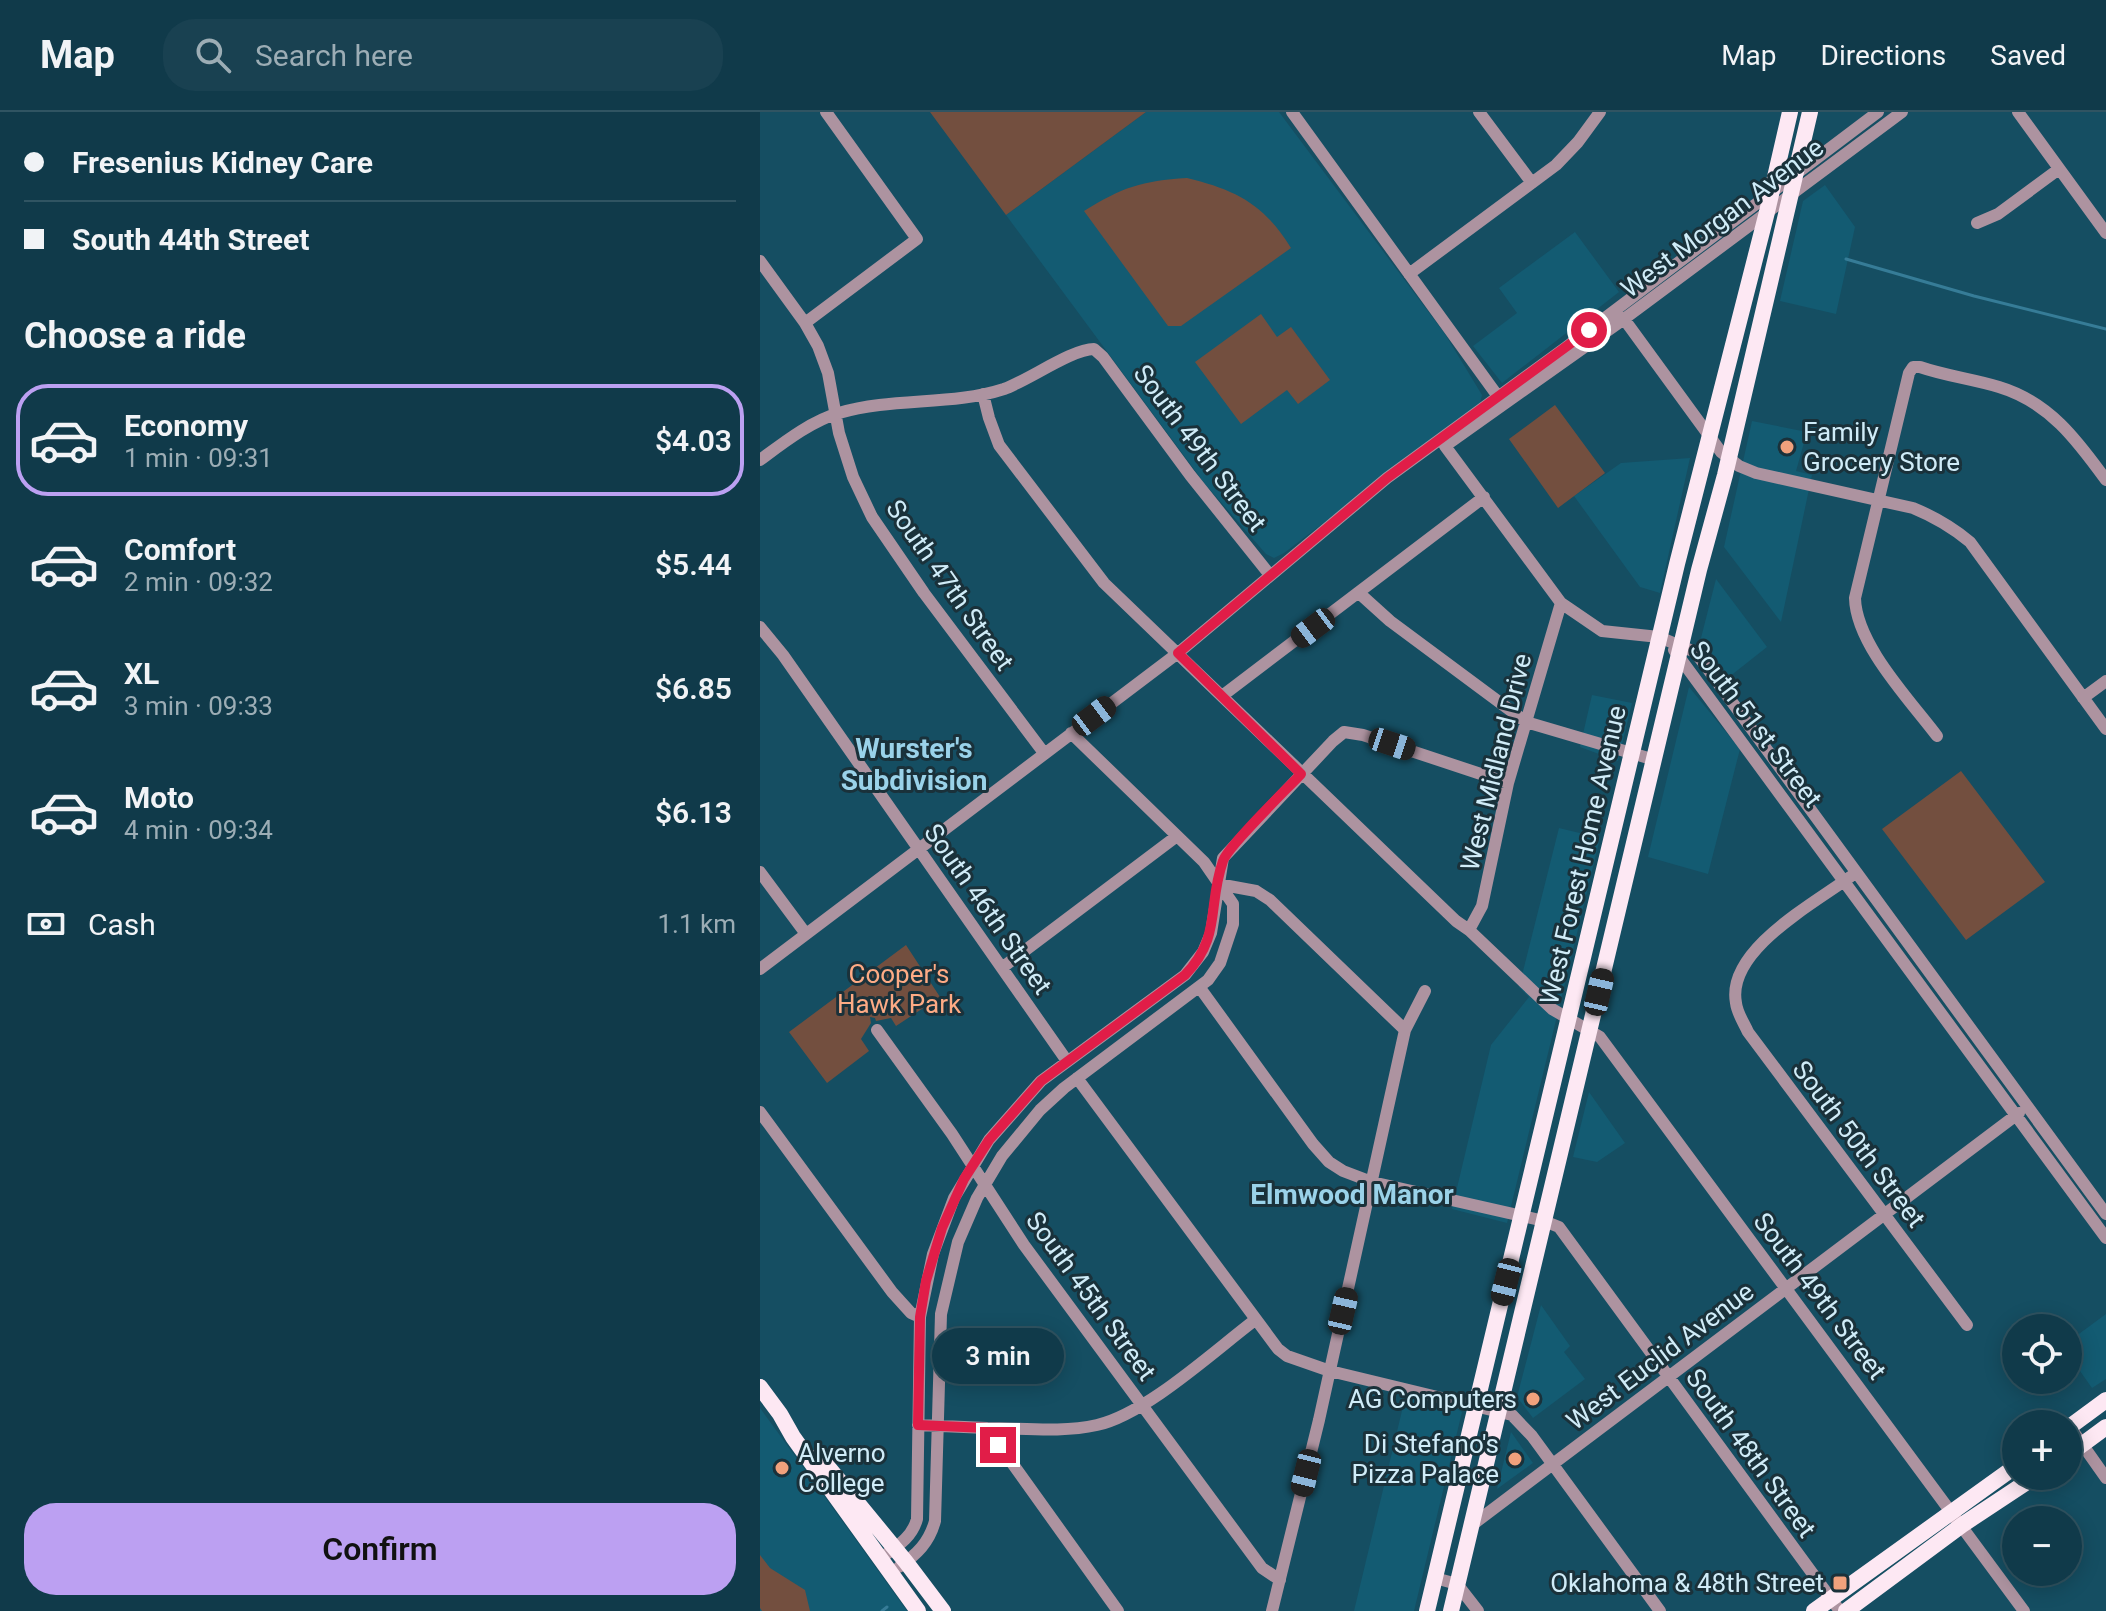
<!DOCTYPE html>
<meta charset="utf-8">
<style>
:root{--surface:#103a4a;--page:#194151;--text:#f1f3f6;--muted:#9cadb5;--line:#305462;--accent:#bca0f2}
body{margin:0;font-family:Roboto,sans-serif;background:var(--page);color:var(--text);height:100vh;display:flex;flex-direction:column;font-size:30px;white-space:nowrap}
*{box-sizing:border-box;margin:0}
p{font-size:26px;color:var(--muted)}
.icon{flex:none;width:44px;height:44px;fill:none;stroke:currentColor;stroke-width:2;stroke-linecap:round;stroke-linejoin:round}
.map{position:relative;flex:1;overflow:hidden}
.details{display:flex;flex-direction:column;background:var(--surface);width:760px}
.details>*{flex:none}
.top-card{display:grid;align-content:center;height:176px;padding:0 24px;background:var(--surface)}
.controls{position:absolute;left:1242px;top:1202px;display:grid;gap:16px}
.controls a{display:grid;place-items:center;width:80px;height:80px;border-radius:50%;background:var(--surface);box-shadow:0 4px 20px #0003,0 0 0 2px var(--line);font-size:40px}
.end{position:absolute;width:36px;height:36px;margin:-18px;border:10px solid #e11d48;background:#fff;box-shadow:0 0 0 4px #fff}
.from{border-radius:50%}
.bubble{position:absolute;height:56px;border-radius:28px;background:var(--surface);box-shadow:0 4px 20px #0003,0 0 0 2px var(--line);font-size:26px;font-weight:600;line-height:56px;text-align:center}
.car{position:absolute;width:24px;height:48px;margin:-24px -12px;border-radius:10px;box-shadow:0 0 6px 2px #0007;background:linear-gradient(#222 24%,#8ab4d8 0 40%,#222 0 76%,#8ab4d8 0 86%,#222 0)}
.top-card b{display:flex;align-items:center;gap:28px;height:76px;font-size:30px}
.top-card b+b{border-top:2px solid var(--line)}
.top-card i{width:20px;height:20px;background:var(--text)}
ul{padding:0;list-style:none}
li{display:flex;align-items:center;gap:24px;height:112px;margin:0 16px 12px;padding:0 8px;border:4px solid transparent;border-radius:32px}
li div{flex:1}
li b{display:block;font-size:30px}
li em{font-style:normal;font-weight:600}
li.selected{border-color:var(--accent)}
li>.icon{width:72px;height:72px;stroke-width:1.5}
h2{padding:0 24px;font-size:36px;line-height:96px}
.pay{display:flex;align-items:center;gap:20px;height:88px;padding:0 24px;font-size:30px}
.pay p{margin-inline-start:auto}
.action{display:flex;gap:16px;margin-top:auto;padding:16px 24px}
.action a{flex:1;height:92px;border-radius:32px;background:var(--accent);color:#111;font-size:32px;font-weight:600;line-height:92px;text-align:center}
header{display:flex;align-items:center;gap:48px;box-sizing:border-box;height:112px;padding:0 40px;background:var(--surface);border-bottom:2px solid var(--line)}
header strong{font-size:38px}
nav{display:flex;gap:44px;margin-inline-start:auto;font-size:28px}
.search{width:560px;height:72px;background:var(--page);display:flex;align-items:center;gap:20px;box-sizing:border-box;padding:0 28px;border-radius:32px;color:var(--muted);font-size:30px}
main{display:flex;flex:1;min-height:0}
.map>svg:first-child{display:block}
.built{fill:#135b72}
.green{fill:#734f3f}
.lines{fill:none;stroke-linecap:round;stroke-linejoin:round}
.stream{stroke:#367c97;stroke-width:3}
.minor{stroke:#ad93a0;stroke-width:12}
.major{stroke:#fde8f3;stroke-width:16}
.route{stroke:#e11d48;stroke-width:10}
.poi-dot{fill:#f1a17c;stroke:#1a313a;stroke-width:3}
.labels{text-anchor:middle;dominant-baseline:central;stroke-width:6;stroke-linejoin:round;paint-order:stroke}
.street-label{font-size:26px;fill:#d0ecf8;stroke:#1a313a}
.poi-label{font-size:26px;fill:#d0ecf8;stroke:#1a313a;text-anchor:end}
.park-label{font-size:26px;fill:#feab85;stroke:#1a313a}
.neighbourhood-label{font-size:28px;font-weight:bold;fill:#9ad2e9;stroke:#1a313a}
</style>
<header>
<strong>Map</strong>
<div class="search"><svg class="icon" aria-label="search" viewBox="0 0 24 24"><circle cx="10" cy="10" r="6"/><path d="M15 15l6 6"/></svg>Search here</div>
<nav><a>Map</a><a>Directions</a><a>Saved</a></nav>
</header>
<main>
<section class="details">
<div class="top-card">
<b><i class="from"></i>Fresenius Kidney Care</b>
<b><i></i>South 44th Street</b>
</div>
<h2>Choose a ride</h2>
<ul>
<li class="selected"><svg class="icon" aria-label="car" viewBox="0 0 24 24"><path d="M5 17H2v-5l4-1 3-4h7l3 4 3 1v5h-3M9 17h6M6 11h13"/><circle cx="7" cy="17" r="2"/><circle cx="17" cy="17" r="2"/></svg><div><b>Economy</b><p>1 min · 09:31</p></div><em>$4.03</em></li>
<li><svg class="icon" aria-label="car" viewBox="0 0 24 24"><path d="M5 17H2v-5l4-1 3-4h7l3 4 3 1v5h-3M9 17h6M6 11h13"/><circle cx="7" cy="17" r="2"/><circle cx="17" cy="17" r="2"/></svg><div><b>Comfort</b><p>2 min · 09:32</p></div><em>$5.44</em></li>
<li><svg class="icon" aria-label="car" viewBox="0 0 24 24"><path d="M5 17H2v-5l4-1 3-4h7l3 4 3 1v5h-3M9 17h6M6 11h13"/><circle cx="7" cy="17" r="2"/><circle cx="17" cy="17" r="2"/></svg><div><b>XL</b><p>3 min · 09:33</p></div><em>$6.85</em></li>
<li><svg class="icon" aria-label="car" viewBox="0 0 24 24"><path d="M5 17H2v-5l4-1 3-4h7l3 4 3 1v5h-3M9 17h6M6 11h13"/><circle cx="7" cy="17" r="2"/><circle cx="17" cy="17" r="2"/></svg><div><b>Moto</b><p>4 min · 09:34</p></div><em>$6.13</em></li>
</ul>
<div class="pay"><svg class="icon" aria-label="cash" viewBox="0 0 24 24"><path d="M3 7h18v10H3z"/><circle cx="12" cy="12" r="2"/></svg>Cash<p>1.1 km</p></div>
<div class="action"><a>Confirm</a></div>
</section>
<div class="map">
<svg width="1346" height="1499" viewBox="0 0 1346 1499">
<rect width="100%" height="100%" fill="#154e62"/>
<path class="built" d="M386 0H519L685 222 722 283 720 292 524 441 514 446 506 442 445 372 246 103Z
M1065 73 1095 115 1076 202 1020 189 1043 89Z
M815 120 859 180 742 271 713 234 757 201 739 176Z
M992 309 1047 320 1036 359 1052 363 1021 510 964 435Z
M930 346 900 481 880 475 814 384 861 351Z
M956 467 1007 535 969 565 941 526Z
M929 575 980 637 948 762 888 745Z
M832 583 872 591 858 649 820 635Z
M799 716 840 726 747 1111 692 1097 731 933 769 885 759 875Z
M829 980 865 1031 837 1050 813 1045Z
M781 1193 810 1234 804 1240 825 1267 773 1306 757 1285Z
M1346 1202V1267L1332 1276 1308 1242V1230Z
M646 1282 692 1294 702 1300 654 1499H594Z
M0 1296 88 1417 147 1499H0Z
M751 1320 773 1351 737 1377Z"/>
<path class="green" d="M170 0H386L246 103Z
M427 66C476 78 504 92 531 136L421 214H408L324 99C363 75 381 69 427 66Z
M501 202 517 225 531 215 570 268 538 292 527 278 481 312 435 250Z
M795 293 845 361 798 396 749 327Z
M1201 659 1285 770 1206 828 1122 717Z
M146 833 180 885 136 914 131 906 116 909 115 906 110 905 111 911 101 927 109 939 67 971 29 920Z
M0 1443 10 1456 45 1478 50 1499H2L0 1496Z"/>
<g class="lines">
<path class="stream" d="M1086 147 1214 184 1346 217
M122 1499 127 1495"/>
<path class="minor" d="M532 0 742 290
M719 0 772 71
M1258 0 1346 121
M1217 111 1238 102 1299 57
M0 149 45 211 58 234 68 261 79 321 93 365 112 405 164 481 284 641
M649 162 796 53 818 30 840 0
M853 200 864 207 961 340 979 354 996 361 1153 396C1175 405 1192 415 1210 430L1346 617
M45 211 157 127 66 0
M223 282 229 306 239 333 344 471 696 809 709 818 792 897 840 925 1264 1499
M689 331 864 207 1142 0
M685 334 801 491 842 519 899 525 935 540 942 549 1346 1102
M0 348C23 331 51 309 79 301 133 285 192 294 244 277 269 268 312 237 334 237L343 245 430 363 510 463
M599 481 630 509 766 610 895 648
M0 515 23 543 307 949
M914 538 1346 1126
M462 584 724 385
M1323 586 1346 569
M1177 624C1149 587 1096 532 1095 486L1149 261 1153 255H1160C1186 264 1213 267 1239 275 1289 290 1317 328 1346 368
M0 760 46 822
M1090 765C1053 792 966 839 976 891 977 901 984 911 988 920L1207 1213
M458 772 496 779 510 788 645 918
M709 818 722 794 748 671 801 491
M243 855 417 724
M0 857 418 541 627 366 805 236 1118 0
M440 876 553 1032 569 1050 583 1059 612 1070 784 1109 799 1115 1080 1499
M117 918 192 1022 264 1133 502 1456 520 1468
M317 966 518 1237 527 1244 570 1259 752 1303 772 1324 900 1499
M0 1000 132 1180 151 1201 160 1205
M158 1313 227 1316 358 1499
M1310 1315 1346 1366
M227 1316C263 1316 301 1321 337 1313 386 1302 454 1239 495 1208
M712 1413 1259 1001
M121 1446C136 1435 152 1426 157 1407L160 1205 173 1142 194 1086 229 1028 281 969 425 863 443 840 451 821 463 746 573 629 584 620 603 623 748 671
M139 1455C157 1442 169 1431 175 1409L181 1202 198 1130 217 1086 242 1044 280 998 304 976 448 868 460 851 473 812V792L444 750 311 621
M675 1466 697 1472 718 1499
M512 1499 559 1308 645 918 665 879"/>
<path class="major" d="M0 1275 20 1302 33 1325 158 1499
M1308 1316 1346 1288
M1308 1343 1346 1315
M59 1344 146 1450 183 1499
M667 1499 917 452 1007 100 1030 0
M691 1499 939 458 965 363 1050 0
M1054 1499 1256 1354
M1086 1499 1202 1413 1276 1364"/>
</g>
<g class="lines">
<path class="route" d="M238 1333 227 1316 158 1313 160 1205 166 1169 182 1116 204 1067 229 1028 281 969 425 863C462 825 447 794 463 749 467 735 527 677 541 662L418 541 627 366 829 218"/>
</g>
<g class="poi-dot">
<circle cx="1027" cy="335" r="8"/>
<circle cx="773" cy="1287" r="8"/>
<circle cx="755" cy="1347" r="8"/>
<circle cx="22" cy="1356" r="8"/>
<rect x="1072" y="1463" width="16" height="16" rx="4"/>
</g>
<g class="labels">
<g class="street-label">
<text transform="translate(962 106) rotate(-37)">West Morgan Avenue</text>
<text transform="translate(440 336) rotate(53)">South 49th Street</text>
<text transform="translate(190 473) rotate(55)">South 47th Street</text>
<text transform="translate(996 612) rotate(53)">South 51st Street</text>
<text transform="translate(736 650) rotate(-76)">West Midland Drive</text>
<text transform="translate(823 743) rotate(-77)">West Forest Home Avenue</text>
<text transform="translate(228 797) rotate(55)">South 46th Street</text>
<text transform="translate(1099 1032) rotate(53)">South 50th Street</text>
<text transform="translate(331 1184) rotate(54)">South 45th Street</text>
<text transform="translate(1060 1184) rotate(53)">South 49th Street</text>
<text transform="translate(900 1244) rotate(-37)">West Euclid Avenue</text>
<text transform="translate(991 1341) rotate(54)">South 48th Street</text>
</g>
<g class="poi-label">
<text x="1043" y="320" text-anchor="start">Family<tspan x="1043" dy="30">Grocery Store</tspan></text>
<text x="757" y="1287">AG Computers</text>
<text x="739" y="1332">Di Stefano's<tspan x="739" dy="30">Pizza Palace</tspan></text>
<text x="38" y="1341" text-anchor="start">Alverno<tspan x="38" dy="30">College</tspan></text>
<text x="1064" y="1471">Oklahoma &amp; 48th Street</text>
</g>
<g class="park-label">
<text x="139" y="862">Cooper's<tspan x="139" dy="30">Hawk Park</tspan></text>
</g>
<g class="neighbourhood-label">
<text x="154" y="636">Wurster's<tspan x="154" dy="32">Subdivision</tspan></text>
<text x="592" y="1082">Elmwood Manor</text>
</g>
</g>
</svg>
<div class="controls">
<a><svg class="icon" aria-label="locate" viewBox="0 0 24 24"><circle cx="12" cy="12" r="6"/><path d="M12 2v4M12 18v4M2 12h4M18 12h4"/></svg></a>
<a>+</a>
<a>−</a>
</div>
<i class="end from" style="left:829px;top:218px"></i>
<i class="end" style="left:238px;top:1333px"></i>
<div class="bubble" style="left:172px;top:1216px;width:132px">3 min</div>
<i class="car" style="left:553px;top:516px;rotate:233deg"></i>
<i class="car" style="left:334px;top:604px;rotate:53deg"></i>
<i class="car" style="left:632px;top:632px;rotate:108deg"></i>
<i class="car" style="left:839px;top:880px;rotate:13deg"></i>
<i class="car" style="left:746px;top:1170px;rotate:194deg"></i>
<i class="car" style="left:583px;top:1199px;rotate:13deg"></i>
<i class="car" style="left:546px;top:1361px;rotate:194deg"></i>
</div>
</main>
